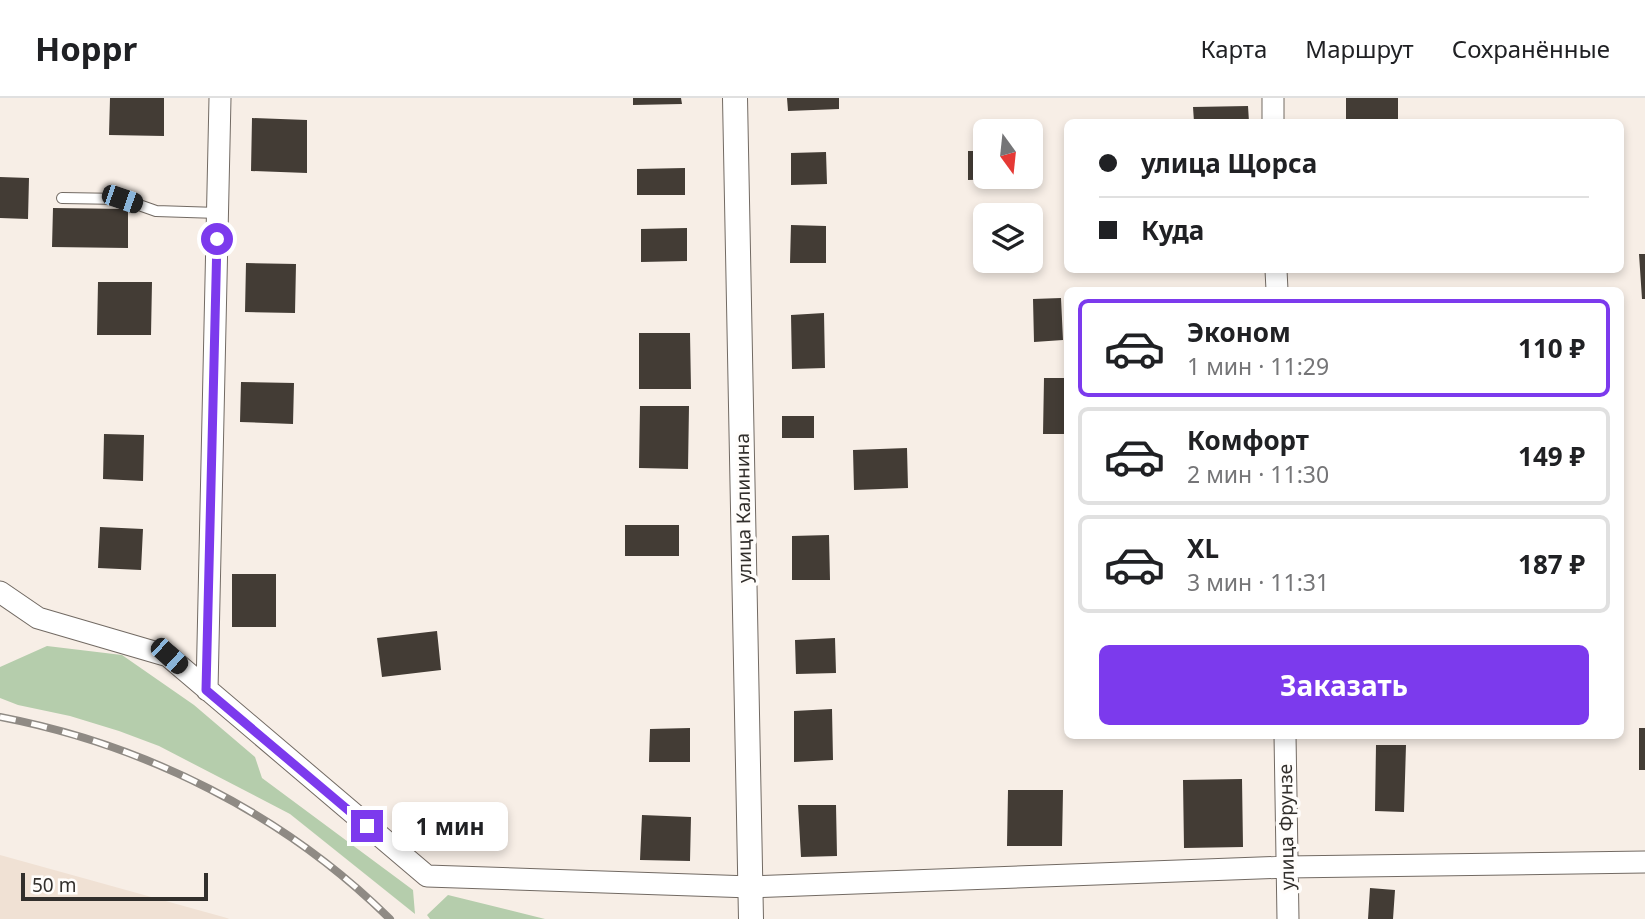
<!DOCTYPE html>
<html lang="ru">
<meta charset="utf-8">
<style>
:root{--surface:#fff;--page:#f6f6f6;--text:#202124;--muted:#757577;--line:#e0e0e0;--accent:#7c3aed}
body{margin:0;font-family:"Noto Sans",sans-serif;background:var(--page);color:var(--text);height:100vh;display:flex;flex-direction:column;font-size:26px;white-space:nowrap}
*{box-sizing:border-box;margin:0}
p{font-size:23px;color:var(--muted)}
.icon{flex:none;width:38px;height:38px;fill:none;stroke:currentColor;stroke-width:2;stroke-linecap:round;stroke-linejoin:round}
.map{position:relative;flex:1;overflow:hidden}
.side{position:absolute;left:1064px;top:189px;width:560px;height:452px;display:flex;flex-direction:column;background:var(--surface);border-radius:10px;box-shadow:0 4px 10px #0003}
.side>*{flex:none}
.top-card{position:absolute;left:1064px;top:21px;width:560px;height:154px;border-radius:10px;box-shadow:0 4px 10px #0003;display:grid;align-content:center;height:154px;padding:0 35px;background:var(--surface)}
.needle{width:46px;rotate:165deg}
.tools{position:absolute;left:973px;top:21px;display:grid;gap:14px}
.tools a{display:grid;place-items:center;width:70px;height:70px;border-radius:10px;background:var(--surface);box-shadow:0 4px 10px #0003;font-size:35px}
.scale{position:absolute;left:21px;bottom:18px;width:187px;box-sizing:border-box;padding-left:7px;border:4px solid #322f2c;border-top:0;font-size:19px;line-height:24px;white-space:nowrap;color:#322f2c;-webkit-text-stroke:5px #fffdfb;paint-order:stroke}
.end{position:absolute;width:32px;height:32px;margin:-16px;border:9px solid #7c3aed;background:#fff;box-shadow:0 0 0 4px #fff}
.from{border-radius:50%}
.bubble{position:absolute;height:49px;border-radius:10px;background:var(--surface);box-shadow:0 4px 10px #0003;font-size:23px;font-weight:700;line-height:49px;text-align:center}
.car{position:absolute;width:21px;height:42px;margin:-21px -10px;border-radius:9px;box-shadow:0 0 5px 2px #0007;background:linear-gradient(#222 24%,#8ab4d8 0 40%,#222 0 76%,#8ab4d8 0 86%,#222 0)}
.top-card b{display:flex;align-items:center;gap:24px;height:66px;font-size:26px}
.top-card b+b{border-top:2px solid var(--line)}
.top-card i{width:18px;height:18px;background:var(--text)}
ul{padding:12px 0 0;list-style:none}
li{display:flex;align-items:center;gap:21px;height:98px;margin:0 14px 10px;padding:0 21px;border:4px solid var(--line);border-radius:10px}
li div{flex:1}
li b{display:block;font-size:26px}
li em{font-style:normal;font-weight:700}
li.active{border-color:var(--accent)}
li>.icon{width:63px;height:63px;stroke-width:1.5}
.cta{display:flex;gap:14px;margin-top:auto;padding:14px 35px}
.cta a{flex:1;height:80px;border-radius:10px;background:var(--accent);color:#fff;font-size:28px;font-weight:700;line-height:80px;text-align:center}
header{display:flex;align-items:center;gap:42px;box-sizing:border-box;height:98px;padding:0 35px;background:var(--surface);border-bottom:2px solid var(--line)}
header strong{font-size:33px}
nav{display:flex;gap:38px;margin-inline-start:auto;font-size:24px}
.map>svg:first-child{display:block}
.built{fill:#f0e1d4}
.green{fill:#b5cdac}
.building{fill:#433c35}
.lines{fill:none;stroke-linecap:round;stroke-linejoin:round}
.service-casing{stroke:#726a63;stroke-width:12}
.minor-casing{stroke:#726a63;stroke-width:23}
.tertiary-casing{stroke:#726a63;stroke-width:26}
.service{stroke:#fff;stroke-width:10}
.minor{stroke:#fff;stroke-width:21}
.tertiary{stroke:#fff;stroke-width:24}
.rail-casing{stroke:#8f8a84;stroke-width:8}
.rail{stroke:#fffdfb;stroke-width:5;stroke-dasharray:16;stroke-linecap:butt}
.route{stroke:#7c3aed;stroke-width:9}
.labels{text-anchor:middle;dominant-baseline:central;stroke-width:7;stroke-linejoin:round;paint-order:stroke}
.street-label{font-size:19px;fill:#322f2c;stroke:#fffdfb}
</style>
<header>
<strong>Hoppr</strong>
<nav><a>Карта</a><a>Маршрут</a><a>Сохранённые</a></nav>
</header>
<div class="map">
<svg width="1645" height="821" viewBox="0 0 1645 821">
<rect width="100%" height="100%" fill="#f7eee6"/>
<path class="built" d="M0 757 227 820 229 821H0Z"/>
<path class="green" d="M47 548 122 557 194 607 255 659 262 680 413 792 415 816 290 716 159 648 119 633 70 618 18 607 0 600V569Z
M448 797 545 821H430L427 817Z"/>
<path class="building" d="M110 0H164V38L109 37Z
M633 0H681L682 6 633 7Z
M787 0H839V11L788 13Z
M1346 0H1398V24H1346Z
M1248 8 1249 24H1194L1193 9Z
M252 20 307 22V75L251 73Z
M968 53H985V79H1011V81L968 82Z
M826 54 827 86 791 87V55Z
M685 70V97H637V71Z
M0 79 29 80 28 121 0 120Z
M53 110 128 111V150L52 149Z
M791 127 826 128V165H790Z
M687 130V163L641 164V131Z
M1639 156H1645V201H1642Z
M246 165 296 166 295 215 245 214Z
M98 184H152L151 237H97Z
M1061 200 1063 242 1034 244 1033 201Z
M824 215 825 270 792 271 791 217Z
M639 235H690L691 291H639Z
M1044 280H1068V336H1043Z
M241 284 294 285 293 326 240 324Z
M640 308H689L688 371 639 370Z
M782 318H814V340H782Z
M104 336 144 337 143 383 103 381Z
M907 350 908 390 854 392 853 352Z
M625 427H679V458H625Z
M100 429 143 431 141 472 98 470Z
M829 437 830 482H792V438Z
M232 476H276V529H232Z
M437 533 441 572 382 579 377 540Z
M835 540 836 575 796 576 795 542Z
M832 611 833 662 794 664V613Z
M690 630V664H649L650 631Z
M1639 630H1645V672H1639Z
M1376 647H1406L1404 714 1375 713Z
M1242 681 1243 749 1184 750 1183 682Z
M1008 692H1063L1062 748H1007Z
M798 707H836L837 758 801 759Z
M642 717 691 719 690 763 640 762Z
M1370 790 1395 792 1393 821H1368Z"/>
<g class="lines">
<defs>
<path id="service" d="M62 100 122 101 156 113 218 115"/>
<path id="minor" d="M1273 0V24
M1276 172 1277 192
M0 494 38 520 168 558 427 778 751 789 1287 769 1645 764
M207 592 220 0
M1285 637 1288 821"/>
<path id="tertiary" d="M735 0 751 821"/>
</defs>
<use href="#service" class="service-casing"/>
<use href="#minor" class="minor-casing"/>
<use href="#tertiary" class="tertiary-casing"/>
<use href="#service" class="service"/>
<use href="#minor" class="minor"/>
<use href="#tertiary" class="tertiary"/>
<defs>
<path id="rail" d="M0 619C146 647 284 716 390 821"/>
</defs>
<use href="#rail" class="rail-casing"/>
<use href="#rail" class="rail"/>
</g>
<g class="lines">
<path class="route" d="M217 141 206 592 367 728"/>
</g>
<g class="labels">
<g class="street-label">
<text transform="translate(743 410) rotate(-91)">улица Калинина</text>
<text transform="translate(1286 729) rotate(-91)">улица Фрунзе</text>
</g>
</g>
</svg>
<div class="tools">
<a><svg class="needle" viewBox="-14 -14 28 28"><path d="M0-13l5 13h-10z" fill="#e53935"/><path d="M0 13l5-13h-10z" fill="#757577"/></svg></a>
<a><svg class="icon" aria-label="layers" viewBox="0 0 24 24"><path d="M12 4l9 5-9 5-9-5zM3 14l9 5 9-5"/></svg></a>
</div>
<div class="scale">50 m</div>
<i class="end from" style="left:217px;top:141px"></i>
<i class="end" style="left:367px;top:728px"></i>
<div class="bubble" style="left:392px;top:704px;width:116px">1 мин</div>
<i class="car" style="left:122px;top:101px;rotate:109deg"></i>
<i class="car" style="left:169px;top:558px;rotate:132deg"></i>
<div class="top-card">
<b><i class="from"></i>улица Щорса</b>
<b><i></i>Куда</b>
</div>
<section class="side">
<ul>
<li class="active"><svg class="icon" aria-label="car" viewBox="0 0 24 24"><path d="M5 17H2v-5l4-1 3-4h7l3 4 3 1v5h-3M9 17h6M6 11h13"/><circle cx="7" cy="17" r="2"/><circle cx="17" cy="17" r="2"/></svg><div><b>Эконом</b><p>1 мин · 11:29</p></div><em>110 ₽</em></li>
<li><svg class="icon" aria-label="car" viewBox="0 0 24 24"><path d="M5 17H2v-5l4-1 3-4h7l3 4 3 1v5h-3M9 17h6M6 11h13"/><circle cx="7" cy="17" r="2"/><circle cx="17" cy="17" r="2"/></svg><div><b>Комфорт</b><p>2 мин · 11:30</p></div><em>149 ₽</em></li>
<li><svg class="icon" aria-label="car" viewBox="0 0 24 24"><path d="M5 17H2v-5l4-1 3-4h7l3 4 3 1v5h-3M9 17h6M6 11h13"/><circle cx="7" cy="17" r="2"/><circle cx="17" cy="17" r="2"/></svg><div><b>XL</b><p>3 мин · 11:31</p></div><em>187 ₽</em></li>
</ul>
<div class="cta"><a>Заказать</a></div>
</section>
</div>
